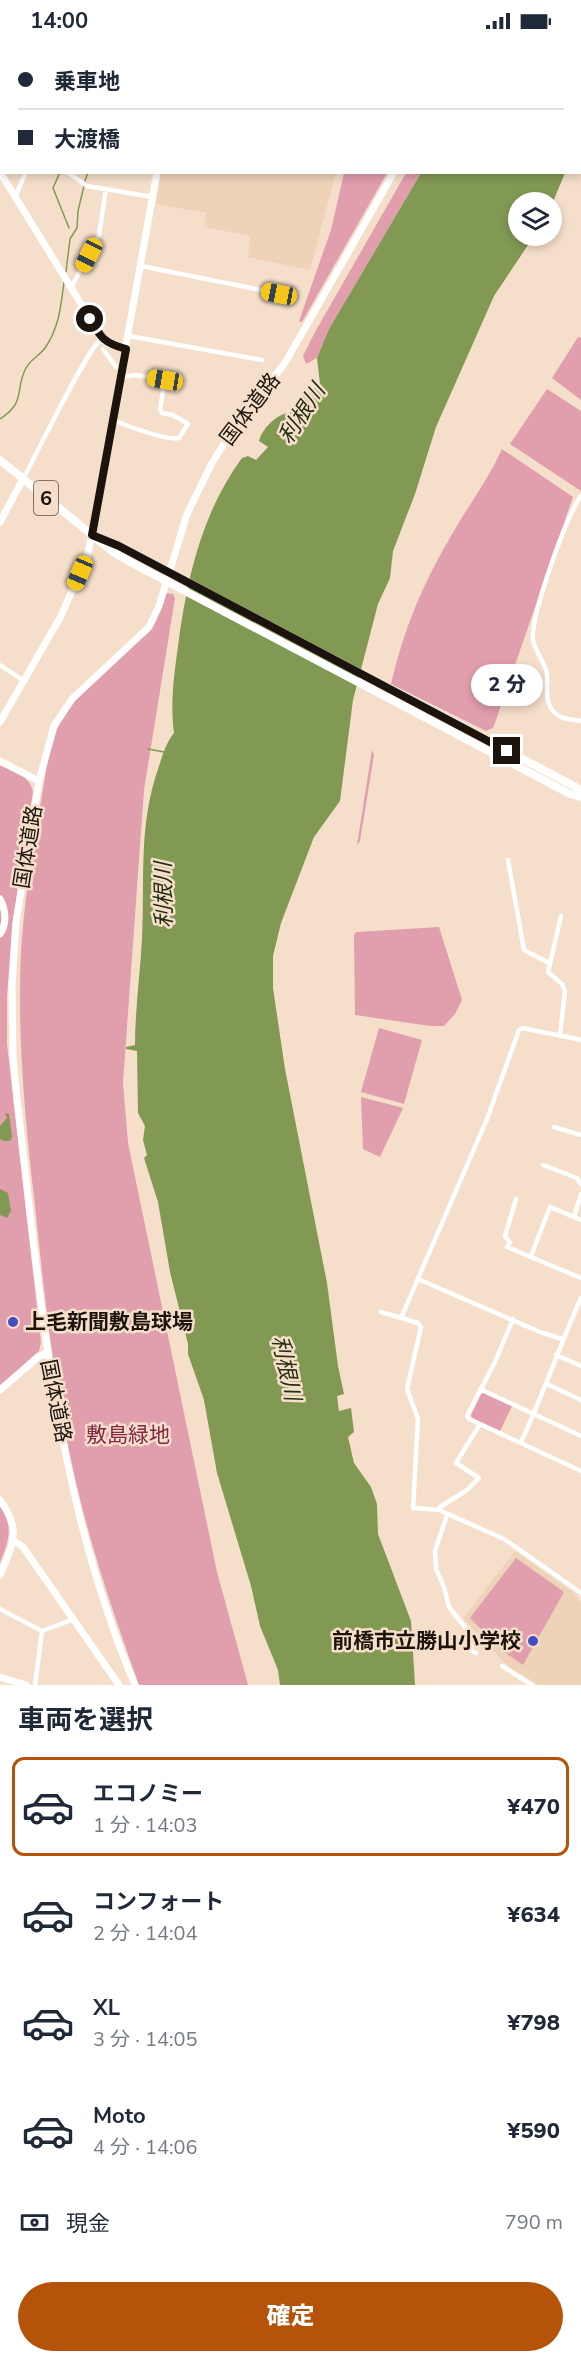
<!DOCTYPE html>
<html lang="ja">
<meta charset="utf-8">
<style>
:root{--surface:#fff;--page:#f2f2f3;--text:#1f2937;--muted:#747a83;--line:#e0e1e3;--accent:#b45309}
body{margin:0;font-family:"Nunito Sans","Noto Sans JP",sans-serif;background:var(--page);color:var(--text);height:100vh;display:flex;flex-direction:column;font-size:22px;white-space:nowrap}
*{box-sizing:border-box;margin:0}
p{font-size:20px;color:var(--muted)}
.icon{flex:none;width:33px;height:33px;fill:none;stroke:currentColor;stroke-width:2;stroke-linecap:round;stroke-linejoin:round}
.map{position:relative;height:1643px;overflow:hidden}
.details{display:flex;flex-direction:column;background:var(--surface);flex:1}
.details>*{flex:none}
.hud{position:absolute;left:0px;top:0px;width:582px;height:132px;box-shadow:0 3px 9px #0003;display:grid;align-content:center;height:132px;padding:0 18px;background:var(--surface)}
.buttons{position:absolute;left:508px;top:150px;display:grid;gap:12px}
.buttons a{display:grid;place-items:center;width:54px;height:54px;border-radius:50%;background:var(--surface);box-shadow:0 3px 9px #0003;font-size:30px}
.end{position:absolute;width:27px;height:27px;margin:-14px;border:8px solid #1b130c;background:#fff;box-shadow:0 0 0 3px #fff}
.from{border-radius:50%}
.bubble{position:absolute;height:42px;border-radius:21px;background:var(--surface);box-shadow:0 3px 9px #0003;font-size:20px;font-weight:800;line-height:42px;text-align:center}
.car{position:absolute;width:18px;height:36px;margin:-18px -9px;border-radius:8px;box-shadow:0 0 4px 2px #0007;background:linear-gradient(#f5c518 24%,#345 0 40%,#f5c518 0 76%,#345 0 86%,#f5c518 0)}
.hud b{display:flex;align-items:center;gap:21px;height:57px;font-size:22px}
.hud b+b{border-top:2px solid var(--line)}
.hud i{width:15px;height:15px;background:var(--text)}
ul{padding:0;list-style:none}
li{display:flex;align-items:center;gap:18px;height:99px;margin:0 12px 9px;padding:0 6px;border:3px solid transparent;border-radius:12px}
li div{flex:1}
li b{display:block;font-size:22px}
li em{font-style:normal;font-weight:800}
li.active{border-color:var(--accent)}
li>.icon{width:54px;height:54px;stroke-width:1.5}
h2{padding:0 18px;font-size:27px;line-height:72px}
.pay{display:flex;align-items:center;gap:15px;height:66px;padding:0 18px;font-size:22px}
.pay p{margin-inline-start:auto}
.primary-button{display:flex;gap:12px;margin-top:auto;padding:12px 18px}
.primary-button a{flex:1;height:69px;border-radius:36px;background:var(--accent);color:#fff;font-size:24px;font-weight:800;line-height:69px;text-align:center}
.status{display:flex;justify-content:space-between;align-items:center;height:42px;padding:0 30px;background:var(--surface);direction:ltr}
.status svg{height:16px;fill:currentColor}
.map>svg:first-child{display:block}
.built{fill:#eed3b9}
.green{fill:#e19ead}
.water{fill:#829954}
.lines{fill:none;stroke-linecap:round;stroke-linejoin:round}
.stream{stroke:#829954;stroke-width:1.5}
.street{stroke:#fff;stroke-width:4.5}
.secondary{stroke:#fff;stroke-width:7}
.primary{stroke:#fff;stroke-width:8}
.route{stroke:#1b130c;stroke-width:8}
.poi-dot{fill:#464bc0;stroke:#f5dfcb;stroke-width:2}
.labels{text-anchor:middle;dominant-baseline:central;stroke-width:5;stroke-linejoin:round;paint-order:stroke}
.shield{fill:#f5dfcb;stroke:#5c5045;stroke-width:1.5}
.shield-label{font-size:20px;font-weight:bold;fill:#1b130c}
.street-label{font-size:21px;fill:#1b130c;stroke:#f5dfcb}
.poi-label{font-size:21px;font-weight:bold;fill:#1b130c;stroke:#f5dfcb;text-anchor:start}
.park-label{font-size:21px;fill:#822543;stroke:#f5dfcb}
.water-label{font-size:22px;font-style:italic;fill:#242d0f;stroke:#f5dfcb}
</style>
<div class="status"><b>14:00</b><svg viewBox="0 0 49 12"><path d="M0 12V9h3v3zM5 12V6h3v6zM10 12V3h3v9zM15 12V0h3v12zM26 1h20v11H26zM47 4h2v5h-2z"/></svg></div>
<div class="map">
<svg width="581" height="1643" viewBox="0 0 581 1643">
<rect width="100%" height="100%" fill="#f5dfcb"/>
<path class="built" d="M184 0H360L184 1Z
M161 131H336L310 228 248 215 250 194 204 185 206 171 156 162Z
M515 1509 574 1551 581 1560V1643H539L507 1623 463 1576Z"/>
<path class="green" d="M344 131H387L302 280 299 279 331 188Z
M406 131H421L329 287 317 316 306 322 303 314 315 290Z
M578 295 581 296V358L552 336Z
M547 347 581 369V449L510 402Z
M502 407 573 455 496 678 493 686 486 689 391 642C403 589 423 541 451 494 468 464 488 438 502 407Z
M166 551 173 552 175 556 144 748 123 1041 128 1101 217 1530 248 1643H139C116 1579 94 1515 78 1449 55 1355 45 1259 35 1164 25 1079 17 994 21 909 25 844 38 781 48 717 52 702 56 687 64 673 82 646 125 612 150 589L156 579Z
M372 708 374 713 360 799 357 803Z
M2 723C15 730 30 734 33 750L12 885 7 955V1002L41 1300 39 1309 0 1345V724Z
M439 885 462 958 455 972 444 984H430L355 973 354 893 356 890Z
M379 986 422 998 404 1062 361 1050Z
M361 1055 403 1066 380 1115 363 1107Z
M484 1351 512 1364 500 1389 472 1376 471 1373 481 1352Z
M0 1464C14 1486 9 1497 0 1521Z
M516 1516 564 1550 523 1623 504 1610 470 1576Z"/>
<path class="water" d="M421 131H565L552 162 519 160V194H534L494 254 436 385 415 452 393 509 390 536 378 562 353 658 340 759 314 795 281 881 273 914V946L285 1027 327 1241 338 1324 344 1352 337 1354 339 1369 351 1366 354 1390 348 1395 354 1421 371 1445 377 1462 378 1492 411 1579 415 1643H280L278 1628 260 1584 251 1544 217 1431 204 1358 188 1312V1302L170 1230 158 1160 144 1116 147 1113 143 1098 145 1084 138 1071 137 1009 126 1007V1005L135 1003C135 968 140 933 142 897 145 837 138 783 159 724 163 712 166 701 174 691 170 661 174 634 178 604 187 537 201 472 242 416L248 414 256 418 268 405 259 399C262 387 277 371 290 371L303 354 320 342 317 316 329 287Z
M5 1071 9 1072 12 1095 10 1099H4L0 1097V1084L7 1076Z
M0 1147 8 1151 11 1169 7 1176 0 1173Z"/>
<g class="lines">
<path class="stream" d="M146 0 147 2
M60 130 53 146 69 186
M85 139 88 130
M66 230 70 197 77 186 78 169 84 144
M0 377C27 359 14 349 26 326 30 318 39 314 45 306 59 286 61 264 64 240
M148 707 164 710"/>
<path class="street" d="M27 2 28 0
M82 2 83 0
M0 6 2 7
M0 63 2 60
M67 130 87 144 153 155
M15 155 26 130
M141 224 286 253
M71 246 99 193 106 147
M129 294 262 318
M103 307 116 325
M120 335 136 333 178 340
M112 378C125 383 168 399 179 396L188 382 173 373 162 371 160 367 165 338
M23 437C35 415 88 305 102 296
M581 454C567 471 530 576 533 598 535 611 545 619 547 632 548 644 544 662 555 671 562 678 572 677 581 679
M0 623 24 639
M508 818 524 908 549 921
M560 993 565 949 562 942 548 930 561 874
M554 1085 581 1093
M543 1123 577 1136 581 1142
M516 1157 505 1194 510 1201 507 1205 581 1236
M574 1175 581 1152
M531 1214 550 1165 581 1178
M418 1237 540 1290 562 1297
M381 1270 418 1281 421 1285 407 1347 418 1377 413 1466 439 1468 504 1497 581 1551
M401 1276 487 1077 519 988 523 986C543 991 561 993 581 998
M513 1277 495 1320 467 1374 469 1377 581 1429
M556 1313 581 1324
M547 1342 581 1358
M480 1347 581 1394
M521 1400C543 1353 560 1303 581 1256
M439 1468 440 1465 467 1448 479 1436 456 1421 480 1382
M447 1473 435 1509 436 1527 444 1545 449 1565 472 1594 474 1597 470 1608 476 1611
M0 1567 42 1589 74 1577
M502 1624 532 1643
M35 1643 42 1589"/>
<path class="secondary" d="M179 2 180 0
M447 2V0
M0 130 102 296 108 302 126 307
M0 480 23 437
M0 680 61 574 87 514 92 493 157 130
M0 719 39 739
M0 857C6 868 7 882 0 892
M0 1348 38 1315 47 1311
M0 1458C22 1489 13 1501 0 1533
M13 1498 23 1505 119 1643
M0 1635 26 1643
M135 1643C56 1457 40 1255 17 1057L13 1015 12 944 16 880 39 739 54 684 72 657 149 585 159 564 187 472 212 421 232 389 285 321 394 130"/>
<path class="primary" d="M0 418 113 510 132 521 570 752 581 755
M99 496 119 504 574 744 581 749"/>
</g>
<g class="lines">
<path class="route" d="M90 277C101 296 104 301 126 307L92 493 119 504 507 709"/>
</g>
<g class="poi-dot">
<circle cx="13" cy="1280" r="6"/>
<circle cx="533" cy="1599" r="6"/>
</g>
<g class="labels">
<rect class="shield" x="34" y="439" width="24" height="34" rx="4.5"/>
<g class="shield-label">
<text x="46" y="456">6</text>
</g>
<g class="street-label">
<text transform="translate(250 367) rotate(-53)">国体道路</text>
<text transform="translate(28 805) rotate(-81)">国体道路</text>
<text transform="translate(56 1359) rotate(79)">国体道路</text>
</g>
<g class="poi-label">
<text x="25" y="1280">上毛新聞敷島球場</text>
<text x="521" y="1599" text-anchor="end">前橋市立勝山小学校</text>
</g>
<g class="park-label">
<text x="128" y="1393">敷島緑地</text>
</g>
<g class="water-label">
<text transform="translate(302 372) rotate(-57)">利根川</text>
<text transform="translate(164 853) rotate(-91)">利根川</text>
<text transform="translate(286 1326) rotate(78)">利根川</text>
</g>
</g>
</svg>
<div class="buttons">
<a><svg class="icon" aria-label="layers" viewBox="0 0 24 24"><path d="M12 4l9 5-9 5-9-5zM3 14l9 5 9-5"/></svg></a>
</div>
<i class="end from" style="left:90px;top:277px"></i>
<i class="end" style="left:507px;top:709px"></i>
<div class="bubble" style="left:471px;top:622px;width:72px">2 分</div>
<i class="car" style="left:89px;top:213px;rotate:207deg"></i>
<i class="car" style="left:279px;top:252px;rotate:281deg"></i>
<i class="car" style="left:165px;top:338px;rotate:279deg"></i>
<i class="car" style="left:80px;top:531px;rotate:203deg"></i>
<div class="hud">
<b><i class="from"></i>乗車地</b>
<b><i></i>大渡橋</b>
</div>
</div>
<section class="details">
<h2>車両を選択</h2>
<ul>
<li class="active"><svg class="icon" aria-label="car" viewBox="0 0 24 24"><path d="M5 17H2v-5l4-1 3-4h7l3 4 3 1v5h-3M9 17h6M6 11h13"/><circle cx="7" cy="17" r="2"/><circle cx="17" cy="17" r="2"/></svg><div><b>エコノミー</b><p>1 分 · 14:03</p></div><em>¥470</em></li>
<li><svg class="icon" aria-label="car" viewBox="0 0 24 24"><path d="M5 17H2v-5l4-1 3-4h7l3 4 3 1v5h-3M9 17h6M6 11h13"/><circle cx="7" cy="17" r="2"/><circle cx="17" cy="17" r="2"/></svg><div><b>コンフォート</b><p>2 分 · 14:04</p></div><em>¥634</em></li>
<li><svg class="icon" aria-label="car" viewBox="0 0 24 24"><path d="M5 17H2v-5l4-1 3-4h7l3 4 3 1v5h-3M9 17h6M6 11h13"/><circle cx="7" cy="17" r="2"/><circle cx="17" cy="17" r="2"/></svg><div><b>XL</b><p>3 分 · 14:05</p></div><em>¥798</em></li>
<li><svg class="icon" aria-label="car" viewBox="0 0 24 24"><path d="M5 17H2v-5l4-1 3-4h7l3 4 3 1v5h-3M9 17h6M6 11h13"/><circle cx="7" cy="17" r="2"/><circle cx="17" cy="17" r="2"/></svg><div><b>Moto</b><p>4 分 · 14:06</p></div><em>¥590</em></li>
</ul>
<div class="pay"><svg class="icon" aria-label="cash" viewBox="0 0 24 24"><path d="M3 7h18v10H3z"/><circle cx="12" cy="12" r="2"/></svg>現金<p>790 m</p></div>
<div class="primary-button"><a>確定</a></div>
</section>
